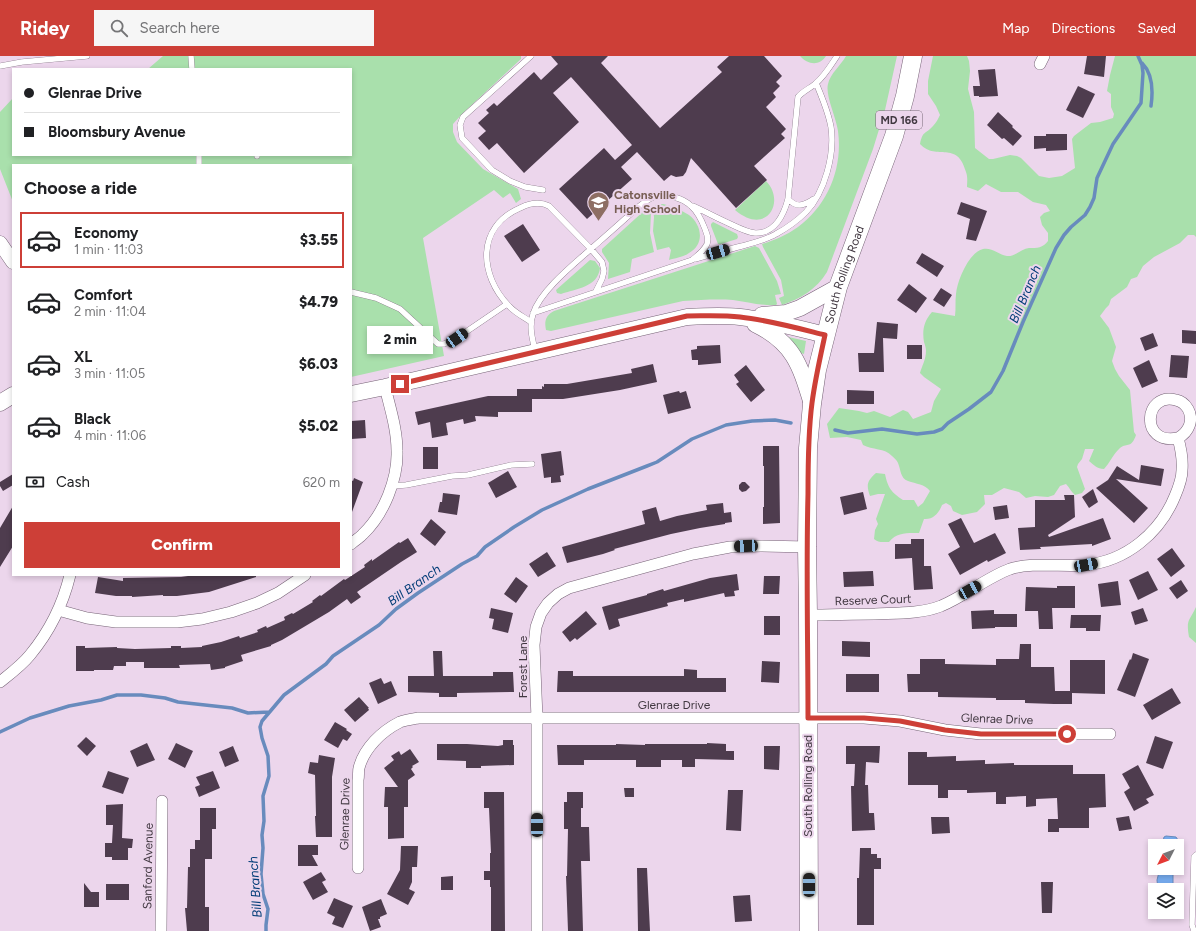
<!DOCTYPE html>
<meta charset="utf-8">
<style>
:root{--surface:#fff;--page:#f6f6f6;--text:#202124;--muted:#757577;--line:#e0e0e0;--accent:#cd3f37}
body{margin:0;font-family:Figtree,sans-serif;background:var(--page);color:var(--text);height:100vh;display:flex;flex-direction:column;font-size:15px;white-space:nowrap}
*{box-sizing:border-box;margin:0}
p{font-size:13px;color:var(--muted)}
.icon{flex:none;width:22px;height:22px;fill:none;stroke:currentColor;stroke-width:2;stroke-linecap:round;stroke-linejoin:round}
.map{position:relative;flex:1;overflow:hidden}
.sheet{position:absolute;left:12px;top:108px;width:340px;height:412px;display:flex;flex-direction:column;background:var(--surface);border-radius:0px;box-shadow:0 2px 6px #0003}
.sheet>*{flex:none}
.banner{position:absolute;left:12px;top:12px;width:340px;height:88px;border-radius:0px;box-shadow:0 2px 6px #0003;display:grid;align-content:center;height:88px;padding:0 12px;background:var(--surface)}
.needle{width:26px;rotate:228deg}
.tools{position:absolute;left:1148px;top:783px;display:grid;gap:8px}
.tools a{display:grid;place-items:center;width:36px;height:36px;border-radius:0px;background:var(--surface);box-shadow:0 2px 6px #0003;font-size:20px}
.end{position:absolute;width:18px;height:18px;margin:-9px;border:5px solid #cd3f37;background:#fff;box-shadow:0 0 0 2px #fff}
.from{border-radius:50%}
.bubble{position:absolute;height:28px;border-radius:0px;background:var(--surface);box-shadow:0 2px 6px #0003;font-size:13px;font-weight:800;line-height:28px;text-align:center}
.car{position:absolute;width:12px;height:24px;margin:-12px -6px;border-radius:5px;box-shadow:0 0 3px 1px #0007;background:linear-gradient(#222 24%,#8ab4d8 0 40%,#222 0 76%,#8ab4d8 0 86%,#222 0)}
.banner b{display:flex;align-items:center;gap:14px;height:38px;font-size:15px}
.banner b+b{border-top:1px solid var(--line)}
.banner i{width:10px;height:10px;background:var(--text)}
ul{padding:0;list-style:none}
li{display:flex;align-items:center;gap:12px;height:56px;margin:0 8px 6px;padding:0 4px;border:2px solid transparent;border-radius:0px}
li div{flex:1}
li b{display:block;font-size:15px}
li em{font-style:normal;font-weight:800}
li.active{border-color:var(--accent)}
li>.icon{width:36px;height:36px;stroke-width:1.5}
h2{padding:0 12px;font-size:18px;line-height:48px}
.pay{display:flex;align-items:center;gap:10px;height:44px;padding:0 12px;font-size:15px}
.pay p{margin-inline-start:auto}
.cta{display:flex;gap:8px;margin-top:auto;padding:8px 12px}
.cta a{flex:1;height:46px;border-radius:0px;background:var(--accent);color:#fff;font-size:16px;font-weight:800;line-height:46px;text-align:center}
header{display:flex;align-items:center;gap:24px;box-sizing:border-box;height:56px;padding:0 20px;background:var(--accent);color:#fff}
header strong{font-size:19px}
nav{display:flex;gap:22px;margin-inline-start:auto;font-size:14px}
.search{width:280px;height:36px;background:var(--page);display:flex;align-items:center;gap:10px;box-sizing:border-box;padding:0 14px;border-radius:0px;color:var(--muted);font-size:15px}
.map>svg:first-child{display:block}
.green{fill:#a9e0ac}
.water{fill:#78aef2;stroke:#688bbd}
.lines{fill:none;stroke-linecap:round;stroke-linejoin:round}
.stream{stroke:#688bbd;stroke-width:3.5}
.building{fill:#4e3c4e}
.service-casing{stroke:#766376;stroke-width:6}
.minor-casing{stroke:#766376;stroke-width:12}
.tertiary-casing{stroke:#766376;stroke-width:15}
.secondary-casing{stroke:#766376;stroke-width:17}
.primary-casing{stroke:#766376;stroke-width:19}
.service{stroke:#fff;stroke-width:5.5}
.minor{stroke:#fff;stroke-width:11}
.tertiary{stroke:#fff;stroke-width:14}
.secondary{stroke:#fff;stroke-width:16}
.primary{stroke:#fff;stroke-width:18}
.route{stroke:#cd3f37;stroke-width:5}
.labels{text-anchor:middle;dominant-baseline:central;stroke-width:4;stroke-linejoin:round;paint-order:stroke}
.shield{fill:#ecd6ec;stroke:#746774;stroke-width:1}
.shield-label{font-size:11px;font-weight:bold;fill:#413841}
.education-label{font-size:12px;font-weight:bold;fill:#785e54;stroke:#ecd6ec;text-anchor:start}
.street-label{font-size:12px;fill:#413841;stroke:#ecd6ec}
.water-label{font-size:13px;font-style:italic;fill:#033d78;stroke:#ecd6ec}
</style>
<header>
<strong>Ridey</strong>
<div class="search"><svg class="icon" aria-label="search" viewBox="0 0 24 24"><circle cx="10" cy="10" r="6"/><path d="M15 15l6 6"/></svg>Search here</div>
<nav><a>Map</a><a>Directions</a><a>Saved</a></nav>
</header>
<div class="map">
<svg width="1196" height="875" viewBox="0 0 1196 875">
<rect width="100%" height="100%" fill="#ecd6ec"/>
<path class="green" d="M163 0H521V3L462 58 453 68V76L457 86 483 113 518 133 521 143 516 147 510 137 503 142 494 134 423 182 444 300 351 321V109H13V151V146L0 113V56L13 42V99H351V13H148Z
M800 0H826C819 11 807 8 800 0Z
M846 0H897L885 54 873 93 827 216C817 233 800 243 782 249L779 242 784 240 781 224 763 191 762 188C775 184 787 179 798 171 828 149 843 112 838 75 836 61 825 39 828 28 830 18 841 9 846 0Z
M933 0H967L969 5 970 15 968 33 974 56 975 92 989 103H993L1010 99 1017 100 1021 102 1039 120 1049 122 1062 120 1075 112 1072 83 1074 80 1091 67 1100 66 1113 62 1114 58 1111 51V38L1107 35 1110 19 1115 0H1196V181L1194 179H1188L1180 187 1154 201 1143 210 1137 221 1131 223 1127 231 1111 243 1109 249 1106 252 1100 260 1109 272 1116 291 1112 305 1115 313 1119 320 1130 334 1134 376 1136 379C1131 393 1128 386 1120 392 1113 398 1110 407 1104 413 1097 413 1094 409 1089 405L1094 393H1085L1082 403 1078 408 1077 411 1085 433 1082 437 1075 439C1071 436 1070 432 1066 428L1060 430 1054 439 1048 441 1035 440 1026 442 1019 436 1004 432 992 439H984L985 448 977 456 962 459 953 455 951 450 946 447 942 449C939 457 933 464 924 463L919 477C907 477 897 476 889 486 883 486 878 487 874 483L875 474 878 468 876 463 885 438H878L870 440C866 429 867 425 876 417L885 418C888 432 891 436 903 444H914L918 451 923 447 930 435C925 428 916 428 908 425 900 422 901 414 898 407 897 404 894 402 892 400 885 392 872 394 863 389L861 384 847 381 830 382 827 368 839 352 859 355 867 357 874 355 890 361 903 354 908 356 913 363 931 356 934 345 941 333 924 321 920 317C922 310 926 303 926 295 926 292 925 289 924 286 922 274 924 265 932 256L955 260C956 253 955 245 956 238 957 225 969 196 983 193 992 191 999 199 1007 200 1015 201 1021 193 1029 192 1037 192 1043 192 1048 185V177L1042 169 1040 161 1044 157 1050 155 1046 149 1033 146 1018 136H1001L986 128 978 135 967 131C967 127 968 121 966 116 957 83 937 106 920 88 923 74 925 79 933 70 936 67 938 63 940 59L936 50 928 38V25Z
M766 125C786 145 767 181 735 154Z
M663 148C672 150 681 154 689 159 702 169 705 188 689 197 684 201 675 202 669 204L671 194 669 191 657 194 653 175 654 161 653 153 655 149Z
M648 152 651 157 650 177 654 196 632 203 630 216 608 223 609 207 602 196V193L646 153Z
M713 166 737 178 738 181 737 183 721 188H718L711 170V168Z
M755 190 759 192 777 225 781 238 775 239 777 248 776 249C762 250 747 246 733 244 717 243 700 244 683 245L551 275 546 274C544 265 546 259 554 255Z
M590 204 595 205 600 212C598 231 576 233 561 238L557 237 556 234Z
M784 280 806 285 804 298 801 297Z
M1196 551V587L1189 581C1186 563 1189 566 1196 551Z"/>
<path class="water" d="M1166 780 1176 781 1178 784 1176 790H1162L1164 781Z
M1160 812H1173V834H1158L1157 824Z"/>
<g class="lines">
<path class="stream" d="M1142 7C1153 18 1153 36 1151 50
M835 374 848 377 882 373 917 378 934 376 942 373 948 367 969 353 991 336 1003 315 1023 266 1056 192 1064 179 1071 171 1085 159 1090 151 1094 142 1097 122 1113 88 1141 47 1143 17 1142 9 1138 0
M0 676 30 662 69 650 101 644 117 639H141L165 642 178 646 232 652 248 657 269 656
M266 875V869L268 853 263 838 261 818 263 792 262 779 264 765 263 740 269 720 268 700 262 682 260 671 262 665 284 639 326 608 333 600 379 569 396 553 418 537 462 508 477 500 485 491 514 471 542 454 588 433 647 410 657 406 692 383 726 369 752 365 775 364 791 367"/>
</g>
<path class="building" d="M551 0H608L601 7 660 72 722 16 717 11 729 0H764L782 20 776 26 780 30 773 37 776 41 766 51 786 73 781 78 785 82 754 110 767 124 736 152 691 102 686 116 683 120 676 121 671 119 664 125 637 96 621 111 632 123 587 163 559 133 604 92 615 104 632 89 571 21 553 37 579 66 524 117 497 87 489 94 478 82 486 75 478 67 489 57 486 54 494 47 497 50 534 16 541 24 558 8Z
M1087 0H1106L1104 21 1084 18Z
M995 13 998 40 979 41V40H974L973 30H980L978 14Z
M1078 30 1095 38 1083 62 1066 54Z
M998 56 1013 70 1012 71 1022 80 1013 90 1004 82 1002 83 987 69Z
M1046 78H1067V94L1046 95V92L1034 93V80H1046Z
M961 146 987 155 976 185 966 183 970 163 957 158Z
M523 168 540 194 522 206 504 180Z
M922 197 944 210 937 221 916 207Z
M909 228 927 242 916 257 897 244Z
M941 232 952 239 944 251 933 244Z
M877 266 898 268 897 283 883 282 884 316H859L858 297H874Z
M1182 274 1196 275V288L1182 287Z
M1153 277 1158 290 1145 295 1140 282Z
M720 289 721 307 698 309V304H692L691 294 697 293V290Z
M907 289H922V303H907Z
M1171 299 1189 300 1187 322 1169 321Z
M1149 304 1158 325 1142 332 1133 312Z
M653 308 657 326 620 334 563 343H532V356H498V361L475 360 476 365 464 368 463 363 446 367 448 379 432 382 430 366 418 369 415 356 488 340H517V333H542V330L544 331V328H567L632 317 631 313Z
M746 309 765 334 751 346 736 328 739 326 734 319Z
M847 334 874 335V348H847Z
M679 335 680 337 686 335 691 352 668 358 663 339Z
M365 364 366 382 351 383V365Z
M763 390H779L780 467 763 468V451H764V410H763Z
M423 391H438V413H423Z
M561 395 564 419 560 420 561 426 551 427V421L544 422 541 398Z
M1141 409 1164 413 1161 430 1116 423 1148 452 1134 467 1096 432 1108 424 1117 410 1139 424Z
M508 415 517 431 496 442 488 427Z
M13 418V429L3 435 0 430V426Z
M354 422 363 426 352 456H351V424L353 425Z
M742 426H745L750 431 746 435 742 436 739 433V429Z
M1093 433 1098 446 1089 452 1082 441Z
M863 436 867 453 844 459 840 441Z
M443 437 460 439 457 459 438 456 440 446H442Z
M1064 439H1074L1075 461 1048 479 1049 481 1103 462 1111 483 1092 490V488L1040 491 1041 493 1020 494 1018 472 1035 471V444H1065Z
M723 447 724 457 731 456 732 466 725 467V468L700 472 671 478 614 493 615 494 603 498 567 507 562 491 645 468 642 455 656 451 660 465 677 460 707 454 706 449Z
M1007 449 1009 462 995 464 993 451Z
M13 450V490L0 511V472Z
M961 462 974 487 995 477 1006 497 988 506 987 504 960 519 948 498 960 491 948 468Z
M431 463 446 476 435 490 420 478Z
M408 482 417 496 401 506 357 536 361 541 351 548 347 543 329 556 282 584 271 589V590L241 599 243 605 225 611V612L211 614 210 608 179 609 180 612H144V606H126V610H114L113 614H94V615H76V590H85V592L117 591V592L135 593 171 592V590H181V592L202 591V590L221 586 239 580 240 582 258 576 257 574 266 570 267 572 285 564 284 561 292 557 293 558 313 546 312 545 320 539 321 540 344 523 345 524 365 511 364 509 372 503V505L399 486 400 487Z
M911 483H924V510H931L933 533 914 534 912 502 895 503V488H911Z
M1172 492 1185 510 1171 521 1157 503Z
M547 496 556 510 538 521 529 508Z
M873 515 874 530 844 531 843 516Z
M1148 515 1158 534 1138 544 1129 524Z
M737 518 739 534 734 535 735 540 725 541 724 537 684 546V543L667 547 668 550 618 563 620 570 609 574 602 551 647 539V538L663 533 664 535 710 522Z
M195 519H256V521L209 536 177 540H163V539L132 541V540H116L95 537 98 521 123 525V522L181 521Z
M764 520H780L779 538H763Z
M516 521 528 530 516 547 504 538Z
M1181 524 1188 535 1177 543 1169 532Z
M1118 525 1121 549 1101 551 1098 528Z
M1057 530H1075V552H1052L1053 573H1039L1038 555H1025L1026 531 1057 532Z
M491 552 513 557 508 577 492 573 494 563 489 562Z
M1143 552 1148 565 1135 569 1131 556Z
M994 554V558H1017V571H995V572L972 573 971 555Z
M586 555 597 568 577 584 575 582 570 586 562 576Z
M1071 559H1101L1100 575H1086V572H1070Z
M764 560H780V579H764Z
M842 585 870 586V601L842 600Z
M1020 588H1031V611H1054L1055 635H1070V604H1105V638L1072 637V648H1054L1025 647V644H996V642L938 641V636H908L907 618H920V603H945V608L996 609V603H1019Z
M433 595H442L443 620H493V616H513L514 636 457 637V641H439V637L408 636V620H434Z
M1133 597 1149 603 1135 641 1117 634 1130 603 1131 604Z
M762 605 780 606 779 627 761 626Z
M684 613 697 614V622H726V636H557L558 615H573V620H684Z
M846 618H879V636H846Z
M381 622 384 628 391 625 397 639 378 648 369 627Z
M1172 632 1181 647 1152 664 1143 649Z
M359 641 369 652H368L369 654 355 666 344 654Z
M335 666 347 673 346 674 352 678 347 685 343 683 338 692 324 684Z
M1155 680 1173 686 1163 713 1146 707Z
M86 681 96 690 87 700 77 690Z
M503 684H513V689H514V709L481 710V712H466V705L437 704V688H467L498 690 503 689Z
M147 687 155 704 137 711 130 695Z
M176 687 193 695 185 712 168 703Z
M707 687 726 688V695H734V704L695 703V711H682V704H661V711H636V704H584V709H558L557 689H616V688L645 689V688H707Z
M233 690 239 705 225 711 219 696Z
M764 690H780L779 714 764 713Z
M846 690H880L879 707 866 706 865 729H868L869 757H874L875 774 852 775 851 730H854L855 708H846Z
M410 693 419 706 412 710 413 711 411 713 415 719 408 724V751H404V782L388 783V751H384L385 731H398L384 712 394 704 391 700 399 695 401 699Z
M908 696H927V701L956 700V705L985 704V708L1014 707V709H1073V718H1105L1106 751 1089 752V772H1059V776H1048V763H1058L1057 742 1036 743V750L1026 751V740L1006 741V748H996V736L968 737H967V734H948V742H938V729H908Z
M319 699 335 702 332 721V781H316L315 760H316L315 719 308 717 310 706 318 707Z
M1138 709 1154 739 1146 743 1149 747 1134 755 1124 736 1130 732 1122 718Z
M108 715 129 722 123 738 102 731Z
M213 715 220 732 199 741 195 731 200 729 196 721Z
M624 732H634V741H625Z
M728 734H743L741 775 726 774Z
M484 736H504L505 875H491V831H490V824H484V815H490V797H491L489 752H484Z
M567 736H583V752H581V771H589L590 805H581L583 875H568L566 820H567L568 773H564V746H567Z
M123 748 122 782 133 783 132 792H128V804H112V801H105V787H112L113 769H106V749Z
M200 752H216V773H212V803H205V851H209V875H187L185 852H187L188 811H190V793H195V784H200Z
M1129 760 1132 773 1119 775 1116 762Z
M931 761H949L950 777 932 778Z
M298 789H318V799H312L318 810H298Z
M401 790H418L417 811H412V826L409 833 415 836 408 849 387 838 400 814Z
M860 792H871V798H877V802H881V813H874V869H857V822H859Z
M637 812H647L650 875H638Z
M321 816 326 824 322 826 328 836 313 844 303 826Z
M453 820V834H441V821Z
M1041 826H1053L1052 857H1042Z
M84 827 91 836H99V851H84Z
M106 828H129V844H106Z
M750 839 752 865 735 866 733 840Z
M334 842 353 850 343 872 332 868 335 861 327 857Z
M381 843 387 858 380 861V863H378L381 871 370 875 362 851Z"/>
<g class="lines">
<defs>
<path id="service" d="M191 0 192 13
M531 0 463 61 460 69 462 82 492 114 510 125 525 131 543 134
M0 10 22 6 87 0
M199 99V109
M257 99V100
M788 143C798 153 803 149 814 143
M693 150C704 155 715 161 726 166 735 170 745 176 755 177 775 178 784 158 788 143L798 41C803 35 809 33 815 28 824 21 831 9 837 0
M695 203C710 199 726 194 742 190 753 187 766 184 776 178 787 172 797 165 806 156 825 136 835 98 831 71 828 55 822 41 816 27
M351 236 376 242 400 253 438 288H444L457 282 507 248
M533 257 692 204C698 199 704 195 707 188 709 183 707 178 705 173 702 165 698 156 691 150 683 142 667 138 657 140 650 141 644 147 638 151 623 165 608 178 592 192 574 208 540 235 533 258 529 270 532 282 535 294
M531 266C524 261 515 257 509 250 479 219 476 171 520 152 530 147 539 145 549 150L591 193 602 206 604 215 602 223 596 235
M392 430 406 429 452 420 468 419 511 409 532 408
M1194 875 1192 869 1194 801 1196 799"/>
<path id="minor" d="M1040 8 1044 0
M351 488C355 484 360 482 363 478 384 458 398 423 397 395 397 373 390 352 385 331
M58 554 87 562 116 566H177L202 563 231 556 257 547 278 537 305 519
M808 559C830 559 853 558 875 558 897 557 920 558 941 550 965 540 986 522 1010 513 1031 506 1063 511 1086 509 1126 505 1160 477 1175 440 1178 433 1182 423 1182 414 1183 403 1181 393 1178 382 1139 390 1144 335 1176 344 1181 345 1185 348 1188 353 1194 364 1189 376 1178 382
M0 626C10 618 22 609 30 599 49 576 63 548 70 519
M358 812V724C359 720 358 715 359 712 364 692 382 675 400 666 405 664 412 663 418 662H864L900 665 945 674 981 678H1110
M161 875 162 745
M537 875V662L534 589 536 571 541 557 548 547 558 538 569 532 693 498 730 491 761 490 807 491"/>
<path id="tertiary" d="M0 187 13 206"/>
<path id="secondary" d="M762 259 786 257 800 252 838 231
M755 268C794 287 800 309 812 348
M351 338 385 331 687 261C705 260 722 259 740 261 768 264 797 272 825 279
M0 347 13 339"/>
<g id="primary">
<path id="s1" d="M809 875 808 559 807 491 808 392 812 348 817 314 838 231 894 80 905 40 913 0"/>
</g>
</defs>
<use href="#service" class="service-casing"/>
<use href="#minor" class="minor-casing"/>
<use href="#tertiary" class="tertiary-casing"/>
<use href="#secondary" class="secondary-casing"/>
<use href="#primary" class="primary-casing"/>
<use href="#service" class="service"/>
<use href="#minor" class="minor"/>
<use href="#tertiary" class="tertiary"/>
<use href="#secondary" class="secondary"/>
<use href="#primary" class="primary"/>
</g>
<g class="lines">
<path class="route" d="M400 328 687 260C705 260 722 259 740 261 768 264 797 272 825 279 820 302 815 324 812 347 808 377 808 408 808 438 806 513 808 587 808 662H864L900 665 945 674 981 678H1067"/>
</g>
<defs>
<symbol id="school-pin" viewBox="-11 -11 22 30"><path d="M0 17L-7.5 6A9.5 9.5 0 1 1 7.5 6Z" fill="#8d6e63" stroke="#ecd6ec"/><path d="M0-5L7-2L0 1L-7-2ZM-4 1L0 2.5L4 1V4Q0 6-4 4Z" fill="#fff"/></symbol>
</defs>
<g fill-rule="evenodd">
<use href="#school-pin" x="586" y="134" width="25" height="34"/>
</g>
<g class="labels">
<rect class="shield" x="876" y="55" width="46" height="18" rx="3"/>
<g class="shield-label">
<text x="899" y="64">MD 166</text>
</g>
<g class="education-label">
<text x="614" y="139">Catonsville<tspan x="614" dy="14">High School</tspan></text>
</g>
<g class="street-label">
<text stroke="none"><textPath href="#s1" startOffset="661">South Rolling Road</textPath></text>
<text transform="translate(873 544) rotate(-2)">Reserve Court</text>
<text transform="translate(523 611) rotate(-90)">Forest Lane</text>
<text x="674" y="649">Glenrae Drive</text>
<text transform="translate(997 663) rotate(2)">Glenrae Drive</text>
<text transform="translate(808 730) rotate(-90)">South Rolling Road</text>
<text transform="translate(345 758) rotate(-89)">Glenrae Drive</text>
<text transform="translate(148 810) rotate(-89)">Sanford Avenue</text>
</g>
<g class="water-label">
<text transform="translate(1025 238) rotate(-67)">Bill Branch</text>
<text transform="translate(414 529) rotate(-35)">Bill Branch</text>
<text transform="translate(255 831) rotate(-94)">Bill Branch</text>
</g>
</g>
</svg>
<div class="tools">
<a><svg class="needle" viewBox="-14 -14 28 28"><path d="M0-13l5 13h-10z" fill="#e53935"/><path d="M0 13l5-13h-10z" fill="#757577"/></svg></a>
<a><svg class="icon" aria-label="layers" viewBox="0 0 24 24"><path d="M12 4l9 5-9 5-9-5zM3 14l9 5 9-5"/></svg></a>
</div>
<i class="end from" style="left:1067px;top:678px"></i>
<i class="end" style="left:400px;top:328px"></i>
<div class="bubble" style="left:367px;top:270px;width:66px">2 min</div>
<i class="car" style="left:718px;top:196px;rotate:74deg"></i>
<i class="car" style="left:457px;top:282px;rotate:56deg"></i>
<i class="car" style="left:746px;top:490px;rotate:267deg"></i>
<i class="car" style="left:1086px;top:509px;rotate:79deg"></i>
<i class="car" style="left:970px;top:534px;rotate:61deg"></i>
<i class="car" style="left:537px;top:769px;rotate:0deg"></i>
<i class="car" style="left:809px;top:829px;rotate:0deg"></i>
<div class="banner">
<b><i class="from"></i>Glenrae Drive</b>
<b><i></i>Bloomsbury Avenue</b>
</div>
<section class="sheet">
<h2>Choose a ride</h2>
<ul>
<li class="active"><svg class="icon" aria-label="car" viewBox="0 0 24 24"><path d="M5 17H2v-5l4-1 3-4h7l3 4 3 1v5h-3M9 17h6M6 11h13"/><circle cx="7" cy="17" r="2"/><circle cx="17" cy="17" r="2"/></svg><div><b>Economy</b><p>1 min · 11:03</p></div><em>$3.55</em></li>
<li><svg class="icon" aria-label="car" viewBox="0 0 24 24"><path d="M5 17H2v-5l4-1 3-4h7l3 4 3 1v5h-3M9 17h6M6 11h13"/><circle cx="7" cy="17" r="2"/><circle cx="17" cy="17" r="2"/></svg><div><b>Comfort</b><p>2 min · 11:04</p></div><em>$4.79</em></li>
<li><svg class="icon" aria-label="car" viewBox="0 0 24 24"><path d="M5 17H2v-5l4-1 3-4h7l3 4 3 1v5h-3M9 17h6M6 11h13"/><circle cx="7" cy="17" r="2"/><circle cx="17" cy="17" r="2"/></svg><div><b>XL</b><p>3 min · 11:05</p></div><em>$6.03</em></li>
<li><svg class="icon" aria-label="car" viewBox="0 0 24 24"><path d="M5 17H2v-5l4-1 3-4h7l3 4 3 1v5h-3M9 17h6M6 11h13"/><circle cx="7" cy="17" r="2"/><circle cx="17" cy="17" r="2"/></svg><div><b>Black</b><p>4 min · 11:06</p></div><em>$5.02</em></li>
</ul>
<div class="pay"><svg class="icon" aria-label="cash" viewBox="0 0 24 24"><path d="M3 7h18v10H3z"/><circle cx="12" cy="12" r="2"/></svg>Cash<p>620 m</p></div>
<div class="cta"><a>Confirm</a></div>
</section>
</div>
